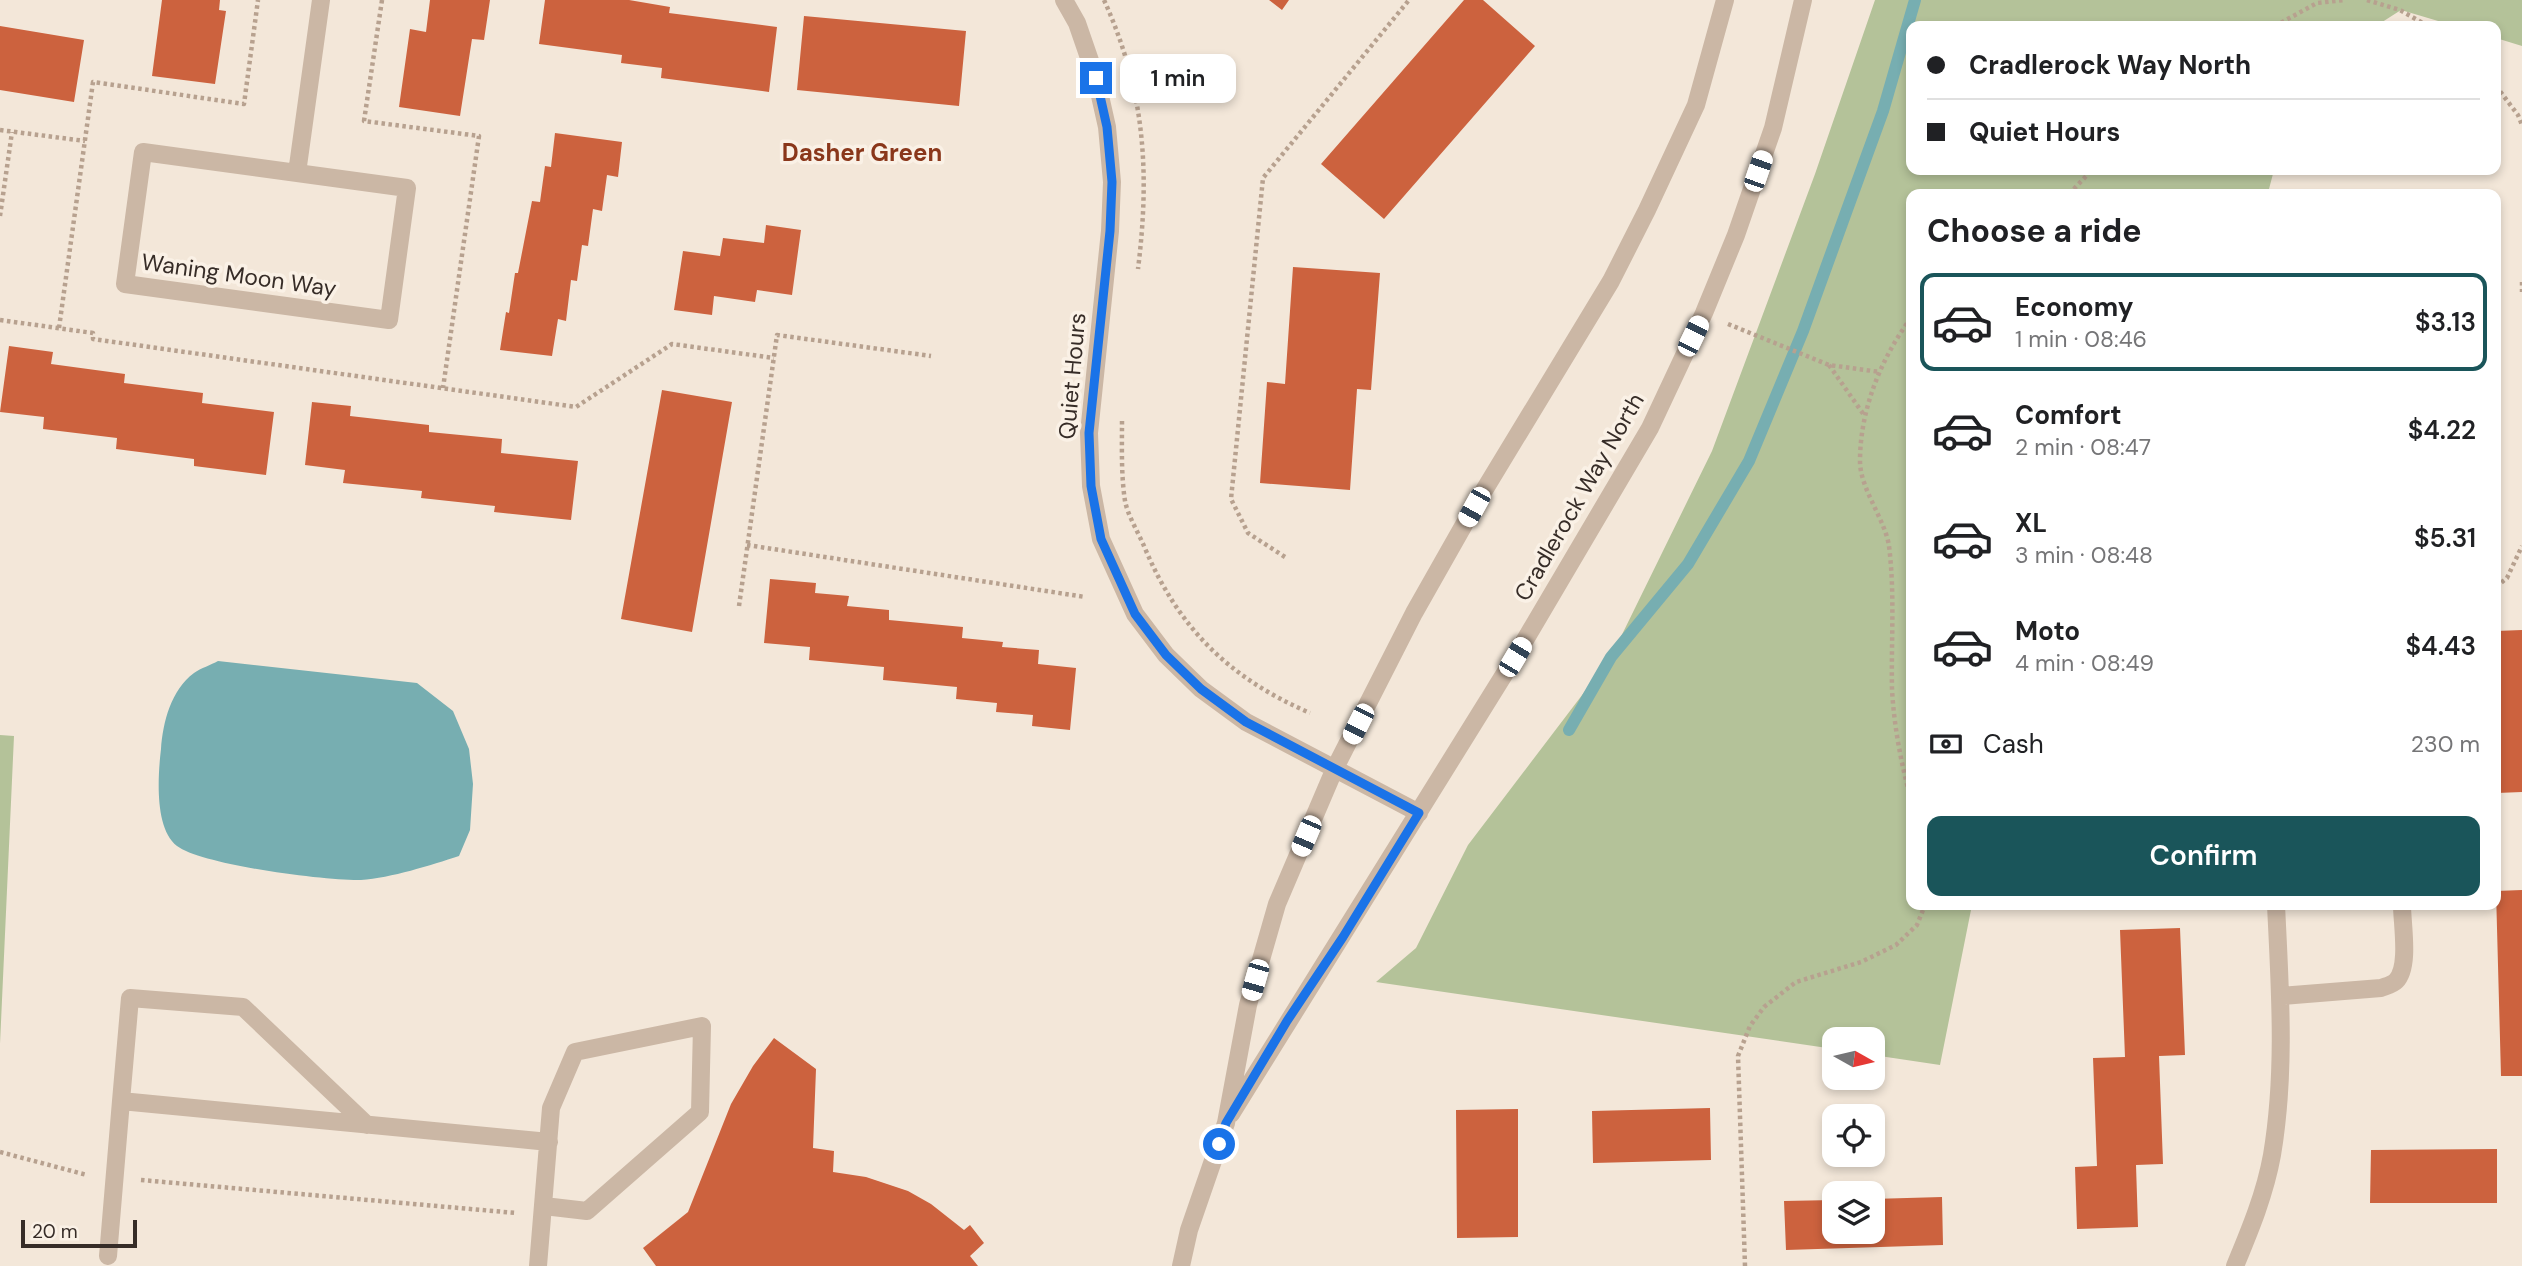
<!DOCTYPE html>
<meta charset="utf-8">
<style>
:root{--surface:#fff;--page:#f2f2f2;--text:#202124;--muted:#757577;--line:#e0e0e0;--accent:#1a555a}
body{margin:0;font-family:"DM Sans",sans-serif;background:var(--page);color:var(--text);height:100vh;display:flex;flex-direction:column;font-size:26px;white-space:nowrap}
*{box-sizing:border-box;margin:0}
p{font-size:23px;color:var(--muted)}
.icon{flex:none;width:38px;height:38px;fill:none;stroke:currentColor;stroke-width:2;stroke-linecap:round;stroke-linejoin:round}
.map{position:relative;flex:1;overflow:hidden}
.details{position:absolute;left:1906px;top:189px;width:595px;height:721px;display:flex;flex-direction:column;background:var(--surface);border-radius:14px;box-shadow:0 4px 10px #0003}
.details>*{flex:none}
.banner{position:absolute;left:1906px;top:21px;width:595px;height:154px;border-radius:14px;box-shadow:0 4px 10px #0003;display:grid;align-content:center;height:154px;padding:0 21px;background:var(--surface)}
.needle{width:46px;rotate:98deg}
.fabs{position:absolute;left:1822px;top:1027px;display:grid;gap:14px}
.fabs a{display:grid;place-items:center;width:63px;height:63px;border-radius:14px;background:var(--surface);box-shadow:0 4px 10px #0003;font-size:35px}
.scale{position:absolute;left:21px;bottom:18px;width:116px;box-sizing:border-box;padding-left:7px;border:4px solid #362c27;border-top:0;font-size:19px;line-height:24px;white-space:nowrap;color:#362c27;-webkit-text-stroke:5px #faf1e6;paint-order:stroke}
.end{position:absolute;width:32px;height:32px;margin:-16px;border:9px solid #1a73e8;background:#fff;box-shadow:0 0 0 4px #fff}
.from{border-radius:50%}
.bubble{position:absolute;height:49px;border-radius:14px;background:var(--surface);box-shadow:0 4px 10px #0003;font-size:23px;font-weight:600;line-height:49px;text-align:center}
.car{position:absolute;width:21px;height:42px;margin:-21px -10px;border-radius:9px;box-shadow:0 0 5px 2px #0007;background:linear-gradient(#fff 24%,#345 0 40%,#fff 0 76%,#345 0 86%,#fff 0)}
.banner b{display:flex;align-items:center;gap:24px;height:66px;font-size:26px}
.banner b+b{border-top:2px solid var(--line)}
.banner i{width:18px;height:18px;background:var(--text)}
ul{padding:0;list-style:none}
li{display:flex;align-items:center;gap:21px;height:98px;margin:0 14px 10px;padding:0 7px;border:4px solid transparent;border-radius:14px}
li div{flex:1}
li b{display:block;font-size:26px}
li em{font-style:normal;font-weight:600}
li.selected{border-color:var(--accent)}
li>.icon{width:63px;height:63px;stroke-width:1.5}
h2{padding:0 21px;font-size:32px;line-height:84px}
.pay{display:flex;align-items:center;gap:18px;height:77px;padding:0 21px;font-size:26px}
.pay p{margin-inline-start:auto}
.primary-button{display:flex;gap:14px;margin-top:auto;padding:14px 21px}
.primary-button a{flex:1;height:80px;border-radius:14px;background:var(--accent);color:#fff;font-size:28px;font-weight:600;line-height:80px;text-align:center}
.map>svg:first-child{display:block}
.green{fill:#b4c299}
.water{fill:#77aeb1}
.lines{fill:none;stroke-linecap:round;stroke-linejoin:round}
.stream{stroke:#77aeb1;stroke-width:12}
.building{fill:#cc623e}
.path{stroke:#b7a18f;stroke-width:4.5;stroke-dasharray:3.5 3.5;stroke-linecap:butt}
.minor{stroke:#cbb7a5;stroke-width:18}
.route{stroke:#1a73e8;stroke-width:9}
.labels{text-anchor:middle;dominant-baseline:central;stroke-width:7;stroke-linejoin:round;paint-order:stroke}
.street-label{font-size:23px;fill:#362c27;stroke:#faf1e6}
.neighbourhood-label{font-size:24px;font-weight:bold;fill:#8a371b;stroke:#faf1e6}
</style>
<div class="map">
<svg width="2522" height="1266" viewBox="0 0 2522 1266">
<rect width="100%" height="100%" fill="#f3e7d9"/>
<path class="green" d="M1875 0H2522V46L2496 38V26H2455L2401 10 2376 26H1911V170H2274L2269 189 2271 194H1911V905H1972L1940 1065 1873 1055 1872 1040H1834V1049L1376 982 1416 948 1468 845 1611 657 1712 451 1815 174Z
M0 735 14 736 0 1044Z"/>
<path class="water" d="M218 661 417 683 453 711 469 749 473 784 470 830 459 856C431 865 391 878 361 880 327 881 202 865 177 846 154 828 158 775 161 749 163 722 171 690 194 673 201 668 211 665 218 661Z"/>
<g class="lines">
<path class="stream" d="M1569 730 1611 657 1688 564 1749 461 1803 331 1848 207 1883 111 1915 0"/>
</g>
<path class="building" d="M162 0H220L219 10 226 11 215 84 152 76Z
M430 0H490L484 40 472 39 460 116 399 107 410 29 426 32Z
M545 0H629L670 7 669 13 777 27 769 92 661 78 662 68 621 63 622 55 539 44Z
M1269 0H1289L1282 10Z
M1464 0H1483L1535 46 1384 219 1321 164Z
M804 16 966 31 959 106 797 90Z
M0 26 84 40 74 102 0 90Z
M555 133 622 142 618 177 607 175 602 211 593 209 588 246 582 245 577 281 571 280 566 321 558 319 552 356 500 350 506 312 509 313 515 273H518L532 201 540 202 545 166 551 167Z
M766 225 801 230 792 295 757 290 755 302 714 296 712 315 674 310 683 251 720 256 723 238 764 243Z
M1293 267 1380 273 1371 390 1357 389 1350 490 1260 483 1267 382 1285 384Z
M9 346 53 352 51 364 125 374 124 383 203 393 202 403 274 412 266 475 194 466V459L116 449 117 438 43 429 44 417 0 412Z
M662 390 732 402 692 632 621 619Z
M312 402 351 406 350 416 429 425V432L502 439 501 453 578 461 571 520 494 512 495 506 421 498 422 491 343 483 345 470 305 465Z
M770 579 816 583 815 593 849 596 847 606 889 610V620L963 627 962 638 1003 642 1002 647 1039 650 1038 664 1076 668 1070 730 1032 726 1033 715 996 712 997 703 956 699 957 687 883 680 884 667 809 660 810 647 764 643Z
M2522 630V792L2497 793 2496 631Z
M2522 890V1076H2501L2496 891Z
M2180 928 2185 1055 2159 1056 2163 1164 2136 1165 2138 1227 2077 1229 2075 1167 2097 1166 2093 1058 2125 1057 2120 930Z
M774 1038 816 1069 813 1148 834 1151 833 1172 866 1177 908 1191 931 1204 964 1230 970 1225 984 1243 970 1256 978 1266H656L643 1248 688 1212 731 1104 753 1066Z
M1710 1108 1711 1160 1593 1163 1592 1111Z
M1518 1109V1237L1457 1238 1456 1110Z
M2497 1149V1203H2370L2371 1150Z
M1942 1197 1943 1245 1786 1250 1784 1201 1834 1200V1232H1872V1199Z"/>
<g class="lines">
<path class="path" d="M382 0 364 121 479 136 443 388
M1104 0C1145 91 1150 172 1138 269
M2367 0 2400 10 2428 26
M2275 26 2317 3 2344 0
M2496 86 2518 115 2522 125
M0 130 85 141
M2069 194 2092 170
M0 216 12 132
M2522 282V292
M1911 318C1881 358 1860 410 1860 461 1860 489 1885 519 1889 546 1895 594 1891 642 1892 689 1894 726 1901 764 1911 799
M0 320 93 333V339L576 407 672 344 774 358
M1728 324 1829 365 1880 372
M59 328 93 82 244 104 258 0
M1829 365 1864 415
M1122 421C1122 447 1121 475 1125 501 1128 516 1138 532 1144 546 1178 628 1229 678 1310 713
M747 545 1085 597
M1285 557 1248 533 1231 499 1263 178 1409 0
M2496 587 2507 578 2522 546
M739 606 777 335 931 356
M0 1152 87 1175
M141 1180 516 1213
M1745 1266 1738 1056 1750 1026 1764 1007 1796 982 1861 962 1896 945 1917 925 1925 905"/>
<path class="minor" d="M1064 0 1077 23 1096 78 1107 127 1112 182 1110 231 1089 433 1091 486 1101 539 1135 614 1166 655 1201 689 1246 722 1419 813
M143 152 407 188 389 320 125 284Z
M297 173 321 0
M2281 996 2381 988C2386 986 2392 985 2396 981 2410 967 2402 924 2402 905
M1231 1114 1515 657 1650 428 1704 313 1736 235 1773 128 1803 0
M367 1125 243 1007 130 998 121 1101 549 1142
M108 1256 121 1101
M538 1266 551 1108 575 1052 702 1026 700 1112 587 1211 544 1206
M1181 1266 1189 1230 1226 1123 1248 1005 1277 904 1335 768 1414 613 1474 507 1611 281 1647 210 1696 105 1725 0
M2235 1266C2250 1230 2265 1194 2272 1155 2286 1072 2280 988 2276 905"/>
</g>
<g class="lines">
<path class="route" d="M1096 78 1107 127 1112 182 1110 231 1089 433 1091 486 1101 539 1135 614 1166 655 1201 689 1246 722 1419 813 1343 937 1287 1021 1226 1123 1219 1144"/>
</g>
<g class="labels">
<g class="street-label">
<text transform="translate(239 275) rotate(8)">Waning Moon Way</text>
<text transform="translate(1072 376) rotate(-85)">Quiet Hours</text>
<text transform="translate(1579 497) rotate(-60)">Cradlerock Way North</text>
</g>
<g class="neighbourhood-label">
<text x="862" y="152">Dasher Green</text>
</g>
</g>
</svg>
<div class="fabs">
<a><svg class="needle" viewBox="-14 -14 28 28"><path d="M0-13l5 13h-10z" fill="#e53935"/><path d="M0 13l5-13h-10z" fill="#757577"/></svg></a>
<a><svg class="icon" aria-label="locate" viewBox="0 0 24 24"><circle cx="12" cy="12" r="6"/><path d="M12 2v4M12 18v4M2 12h4M18 12h4"/></svg></a>
<a><svg class="icon" aria-label="layers" viewBox="0 0 24 24"><path d="M12 4l9 5-9 5-9-5zM3 14l9 5 9-5"/></svg></a>
</div>
<div class="scale">20 m</div>
<i class="end from" style="left:1219px;top:1144px"></i>
<i class="end" style="left:1096px;top:78px"></i>
<div class="bubble" style="left:1120px;top:54px;width:116px">1 min</div>
<i class="car" style="left:1758px;top:171px;rotate:19deg"></i>
<i class="car" style="left:1693px;top:336px;rotate:26deg"></i>
<i class="car" style="left:1474px;top:507px;rotate:209deg"></i>
<i class="car" style="left:1515px;top:657px;rotate:31deg"></i>
<i class="car" style="left:1358px;top:724px;rotate:207deg"></i>
<i class="car" style="left:1306px;top:836px;rotate:203deg"></i>
<i class="car" style="left:1255px;top:980px;rotate:196deg"></i>
<div class="banner">
<b><i class="from"></i>Cradlerock Way North</b>
<b><i></i>Quiet Hours</b>
</div>
<section class="details">
<h2>Choose a ride</h2>
<ul>
<li class="selected"><svg class="icon" aria-label="car" viewBox="0 0 24 24"><path d="M5 17H2v-5l4-1 3-4h7l3 4 3 1v5h-3M9 17h6M6 11h13"/><circle cx="7" cy="17" r="2"/><circle cx="17" cy="17" r="2"/></svg><div><b>Economy</b><p>1 min · 08:46</p></div><em>$3.13</em></li>
<li><svg class="icon" aria-label="car" viewBox="0 0 24 24"><path d="M5 17H2v-5l4-1 3-4h7l3 4 3 1v5h-3M9 17h6M6 11h13"/><circle cx="7" cy="17" r="2"/><circle cx="17" cy="17" r="2"/></svg><div><b>Comfort</b><p>2 min · 08:47</p></div><em>$4.22</em></li>
<li><svg class="icon" aria-label="car" viewBox="0 0 24 24"><path d="M5 17H2v-5l4-1 3-4h7l3 4 3 1v5h-3M9 17h6M6 11h13"/><circle cx="7" cy="17" r="2"/><circle cx="17" cy="17" r="2"/></svg><div><b>XL</b><p>3 min · 08:48</p></div><em>$5.31</em></li>
<li><svg class="icon" aria-label="car" viewBox="0 0 24 24"><path d="M5 17H2v-5l4-1 3-4h7l3 4 3 1v5h-3M9 17h6M6 11h13"/><circle cx="7" cy="17" r="2"/><circle cx="17" cy="17" r="2"/></svg><div><b>Moto</b><p>4 min · 08:49</p></div><em>$4.43</em></li>
</ul>
<div class="pay"><svg class="icon" aria-label="cash" viewBox="0 0 24 24"><path d="M3 7h18v10H3z"/><circle cx="12" cy="12" r="2"/></svg>Cash<p>230 m</p></div>
<div class="primary-button"><a>Confirm</a></div>
</section>
</div>
